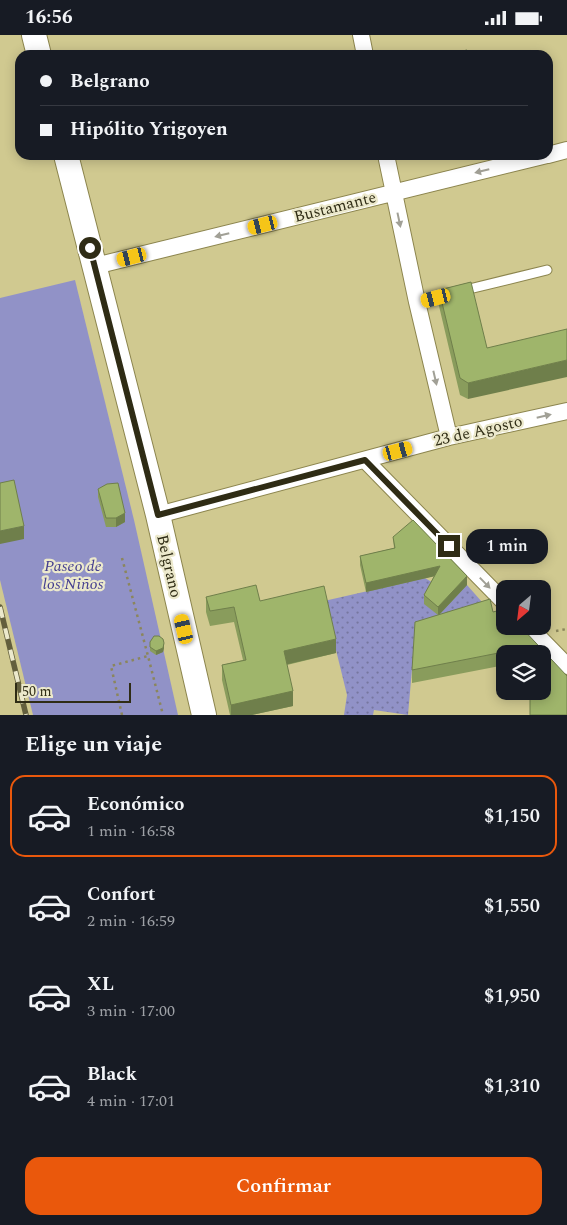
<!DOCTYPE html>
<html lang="es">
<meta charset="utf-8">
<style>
:root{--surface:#171b24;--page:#242831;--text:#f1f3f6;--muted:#9ea1a6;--line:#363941;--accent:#ea580c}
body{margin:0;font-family:Spectral,serif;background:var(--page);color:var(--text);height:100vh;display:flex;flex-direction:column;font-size:19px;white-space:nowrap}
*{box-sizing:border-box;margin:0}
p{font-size:16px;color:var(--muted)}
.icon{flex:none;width:28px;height:28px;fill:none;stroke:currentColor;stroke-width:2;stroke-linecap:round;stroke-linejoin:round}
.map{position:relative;height:680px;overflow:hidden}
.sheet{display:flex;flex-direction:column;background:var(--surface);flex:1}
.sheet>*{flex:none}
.guide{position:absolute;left:15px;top:15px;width:538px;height:110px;border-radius:15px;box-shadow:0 2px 12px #0003;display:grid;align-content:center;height:110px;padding:0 25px;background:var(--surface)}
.needle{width:32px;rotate:208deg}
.tools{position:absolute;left:496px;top:545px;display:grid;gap:10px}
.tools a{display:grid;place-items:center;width:55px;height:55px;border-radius:10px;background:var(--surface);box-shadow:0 2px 12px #0003;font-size:25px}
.scale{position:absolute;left:15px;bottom:12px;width:116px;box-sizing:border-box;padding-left:5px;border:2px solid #2f2c15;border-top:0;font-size:14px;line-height:18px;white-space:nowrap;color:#2f2c15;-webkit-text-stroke:4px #ece9cc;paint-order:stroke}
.end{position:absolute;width:22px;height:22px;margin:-11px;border:6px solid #2f2c15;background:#fff;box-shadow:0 0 0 2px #fff}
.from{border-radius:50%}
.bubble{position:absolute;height:35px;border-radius:15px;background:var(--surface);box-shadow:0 2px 12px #0003;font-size:16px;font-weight:600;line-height:35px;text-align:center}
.car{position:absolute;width:15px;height:30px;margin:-15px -8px;border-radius:6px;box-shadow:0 0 4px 1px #0007;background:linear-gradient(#f5c518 24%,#345 0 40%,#f5c518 0 76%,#345 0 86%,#f5c518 0)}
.guide b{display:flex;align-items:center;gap:18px;height:48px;font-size:19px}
.guide b+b{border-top:1px solid var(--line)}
.guide i{width:12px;height:12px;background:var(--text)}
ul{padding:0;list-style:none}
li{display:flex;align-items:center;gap:15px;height:82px;margin:0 10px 8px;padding:0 15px;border:2px solid transparent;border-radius:15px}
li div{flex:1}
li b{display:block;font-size:19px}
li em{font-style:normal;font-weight:600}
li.selected{border-color:var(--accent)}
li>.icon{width:45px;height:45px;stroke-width:1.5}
h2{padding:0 25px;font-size:22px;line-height:60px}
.primary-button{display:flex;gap:10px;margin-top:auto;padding:10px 25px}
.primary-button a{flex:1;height:58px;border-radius:15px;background:var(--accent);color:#fff;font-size:20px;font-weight:600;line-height:58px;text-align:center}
.status{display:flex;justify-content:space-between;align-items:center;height:35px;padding:0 25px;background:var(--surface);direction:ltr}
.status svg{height:14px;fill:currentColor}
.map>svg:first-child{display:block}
.grass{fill:url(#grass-dots)}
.green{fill:#9192c7}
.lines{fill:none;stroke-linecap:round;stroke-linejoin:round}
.lane-casing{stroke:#8c854e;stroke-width:11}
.street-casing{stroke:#8c854e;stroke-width:18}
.secondary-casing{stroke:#8c854e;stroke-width:26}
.path{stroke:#8b865c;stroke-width:2.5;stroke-dasharray:2.5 4;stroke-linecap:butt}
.lane{stroke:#fff;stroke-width:9}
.street{stroke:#fff;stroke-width:16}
.secondary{stroke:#fff;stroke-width:24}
.rail-casing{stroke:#635f3d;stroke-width:5.5}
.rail{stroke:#ece9cc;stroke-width:4;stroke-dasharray:11;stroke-linecap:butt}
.wall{fill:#899c5c}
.shaded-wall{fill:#6f7f4b}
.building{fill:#9fb56b;stroke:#6f7f4b}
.oneway{fill:#a1a096}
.route{stroke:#2f2c15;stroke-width:6}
.labels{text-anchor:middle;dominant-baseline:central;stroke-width:4.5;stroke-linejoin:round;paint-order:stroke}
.street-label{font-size:16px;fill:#2f2c15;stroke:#ece9cc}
.park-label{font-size:16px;font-style:italic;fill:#433d8f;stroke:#ece9cc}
</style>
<div class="status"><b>16:56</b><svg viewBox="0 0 49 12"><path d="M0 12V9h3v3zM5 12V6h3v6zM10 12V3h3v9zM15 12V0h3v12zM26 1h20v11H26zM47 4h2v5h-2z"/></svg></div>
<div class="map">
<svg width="567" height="680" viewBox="0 0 567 680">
<defs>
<pattern id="grass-dots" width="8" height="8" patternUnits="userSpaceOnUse" patternTransform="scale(1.25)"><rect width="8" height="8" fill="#9192c7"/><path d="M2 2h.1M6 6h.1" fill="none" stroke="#7777a0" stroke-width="1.8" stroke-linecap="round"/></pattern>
</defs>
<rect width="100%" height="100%" fill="#d0c990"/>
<path class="grass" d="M425 543 435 549 467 550 490 576 415 600 408 680 374 675 373 680H344L347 660 324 566Z"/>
<path class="green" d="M75 245 134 485 178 680H33L0 545V263Z"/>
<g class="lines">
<defs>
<path id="lane" d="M461 256 547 235
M417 267 449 260"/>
<path id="street" d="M361 0 365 20
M386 120 417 267 449 402
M548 120 567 115
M95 231 547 120
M365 425 505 568
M158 480 449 402 567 376
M528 591 567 631"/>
<path id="secondary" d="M34 0 39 20
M66 120 158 480 204 680"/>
</defs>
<use href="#lane" class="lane-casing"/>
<use href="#street" class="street-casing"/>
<use href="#secondary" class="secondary-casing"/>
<path class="path" d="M122 523 148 621
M556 596 567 594
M122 680 111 631 148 621 163 680"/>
<use href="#lane" class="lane"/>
<use href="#street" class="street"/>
<use href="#secondary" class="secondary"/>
<defs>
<path id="rail" d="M0 572 26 680"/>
</defs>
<use href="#rail" class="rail-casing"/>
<use href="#rail" class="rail"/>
</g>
<path class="wall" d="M471 247 468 364 460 360 439 271V255Z
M98 454 125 487 116 492H106L98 462Z
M393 502 467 550 439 580 493 577 542 619H505V630L412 648V635L438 580 424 569V560L434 541 366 557 360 530V521L394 513Z
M206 562 260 566 336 618 287 630 293 671 252 680H230L222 645V630L243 625 234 587 210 591 206 577Z
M150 607 164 613 163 617 156 620 150 616Z"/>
<path class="shaded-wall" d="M567 325V342L468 364V348Z
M125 478V487L116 492V483Z
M24 491V504L0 509V496Z
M440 531V540L366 557V548Z
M467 541V550L438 581V572Z
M336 604V618L284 630V616Z
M164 608V613L163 617 156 620V616Z
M293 656V671L252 680H231V670Z"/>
<path class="building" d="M467 15 468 20H443Z
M471 247 487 313 567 294V325L468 348 460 343 439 255Z
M14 445 24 491 0 496V448Z
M118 448 125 478 116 483H106L98 454 107 449Z
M413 485 467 541 438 572 424 560 440 531 366 548 360 521 395 513 393 502Z
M256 550 260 566 324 551 336 604 284 616 293 656 231 670 222 630 246 625 234 572 210 576 206 562Z
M490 564 493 577 504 574 505 575V591H520L567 641V680H530V656H542V619H529V612L412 635 415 587Z
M154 601H159L163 604 164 608 163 613 156 616 150 612V607Z"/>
<defs><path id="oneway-solid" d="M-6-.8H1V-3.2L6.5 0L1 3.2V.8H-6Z" transform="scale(1.25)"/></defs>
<g class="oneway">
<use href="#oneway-solid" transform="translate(482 136) rotate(166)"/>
<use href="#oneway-solid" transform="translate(399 185) rotate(78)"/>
<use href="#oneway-solid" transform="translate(222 200) rotate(166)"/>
<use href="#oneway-solid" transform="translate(435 343) rotate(77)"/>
<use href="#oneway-solid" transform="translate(544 381) rotate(-13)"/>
<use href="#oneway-solid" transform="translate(485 548) rotate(46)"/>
</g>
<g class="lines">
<path class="route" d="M90 213 158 480 365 425 449 511"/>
</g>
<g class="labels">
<g class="street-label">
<text transform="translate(335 172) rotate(-14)">Bustamante</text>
<text transform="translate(478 396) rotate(-13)">23 de Agosto</text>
<text transform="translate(169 531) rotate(77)">Belgrano</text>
</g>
<g class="park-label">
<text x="73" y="531">Paseo de<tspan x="73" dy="18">los Niños</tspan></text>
</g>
</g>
</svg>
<div class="tools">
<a><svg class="needle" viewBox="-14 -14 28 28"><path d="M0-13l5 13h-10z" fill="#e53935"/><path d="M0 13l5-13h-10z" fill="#9ea1a6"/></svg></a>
<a><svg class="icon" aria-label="layers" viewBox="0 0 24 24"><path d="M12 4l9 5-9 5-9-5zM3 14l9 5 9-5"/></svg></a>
</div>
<div class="scale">50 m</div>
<i class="end from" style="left:90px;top:213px"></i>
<i class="end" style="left:449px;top:511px"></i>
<div class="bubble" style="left:466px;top:494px;width:82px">1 min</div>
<i class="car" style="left:263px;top:190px;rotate:256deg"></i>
<i class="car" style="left:132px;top:222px;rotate:256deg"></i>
<i class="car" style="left:436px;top:263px;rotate:256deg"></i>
<i class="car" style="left:398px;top:416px;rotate:75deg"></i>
<i class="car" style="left:184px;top:594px;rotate:347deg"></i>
<div class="guide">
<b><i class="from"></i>Belgrano</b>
<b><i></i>Hipólito Yrigoyen</b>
</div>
</div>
<section class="sheet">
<h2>Elige un viaje</h2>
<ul>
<li class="selected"><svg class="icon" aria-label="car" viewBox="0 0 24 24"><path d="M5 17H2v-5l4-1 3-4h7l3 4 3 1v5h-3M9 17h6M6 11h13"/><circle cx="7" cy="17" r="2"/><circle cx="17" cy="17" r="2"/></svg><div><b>Económico</b><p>1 min · 16:58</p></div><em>$1,150</em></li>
<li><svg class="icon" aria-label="car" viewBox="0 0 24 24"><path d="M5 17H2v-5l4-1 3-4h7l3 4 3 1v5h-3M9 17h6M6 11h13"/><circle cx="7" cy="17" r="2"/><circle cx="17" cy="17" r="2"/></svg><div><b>Confort</b><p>2 min · 16:59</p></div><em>$1,550</em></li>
<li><svg class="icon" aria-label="car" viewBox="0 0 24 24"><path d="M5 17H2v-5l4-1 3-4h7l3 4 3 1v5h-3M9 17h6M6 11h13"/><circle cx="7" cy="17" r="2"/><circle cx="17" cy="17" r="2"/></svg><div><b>XL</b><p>3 min · 17:00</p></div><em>$1,950</em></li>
<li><svg class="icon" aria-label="car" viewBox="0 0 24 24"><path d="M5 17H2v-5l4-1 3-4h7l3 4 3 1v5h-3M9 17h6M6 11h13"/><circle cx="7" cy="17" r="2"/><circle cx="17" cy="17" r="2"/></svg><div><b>Black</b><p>4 min · 17:01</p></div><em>$1,310</em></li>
</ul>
<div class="primary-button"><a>Confirmar</a></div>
</section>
